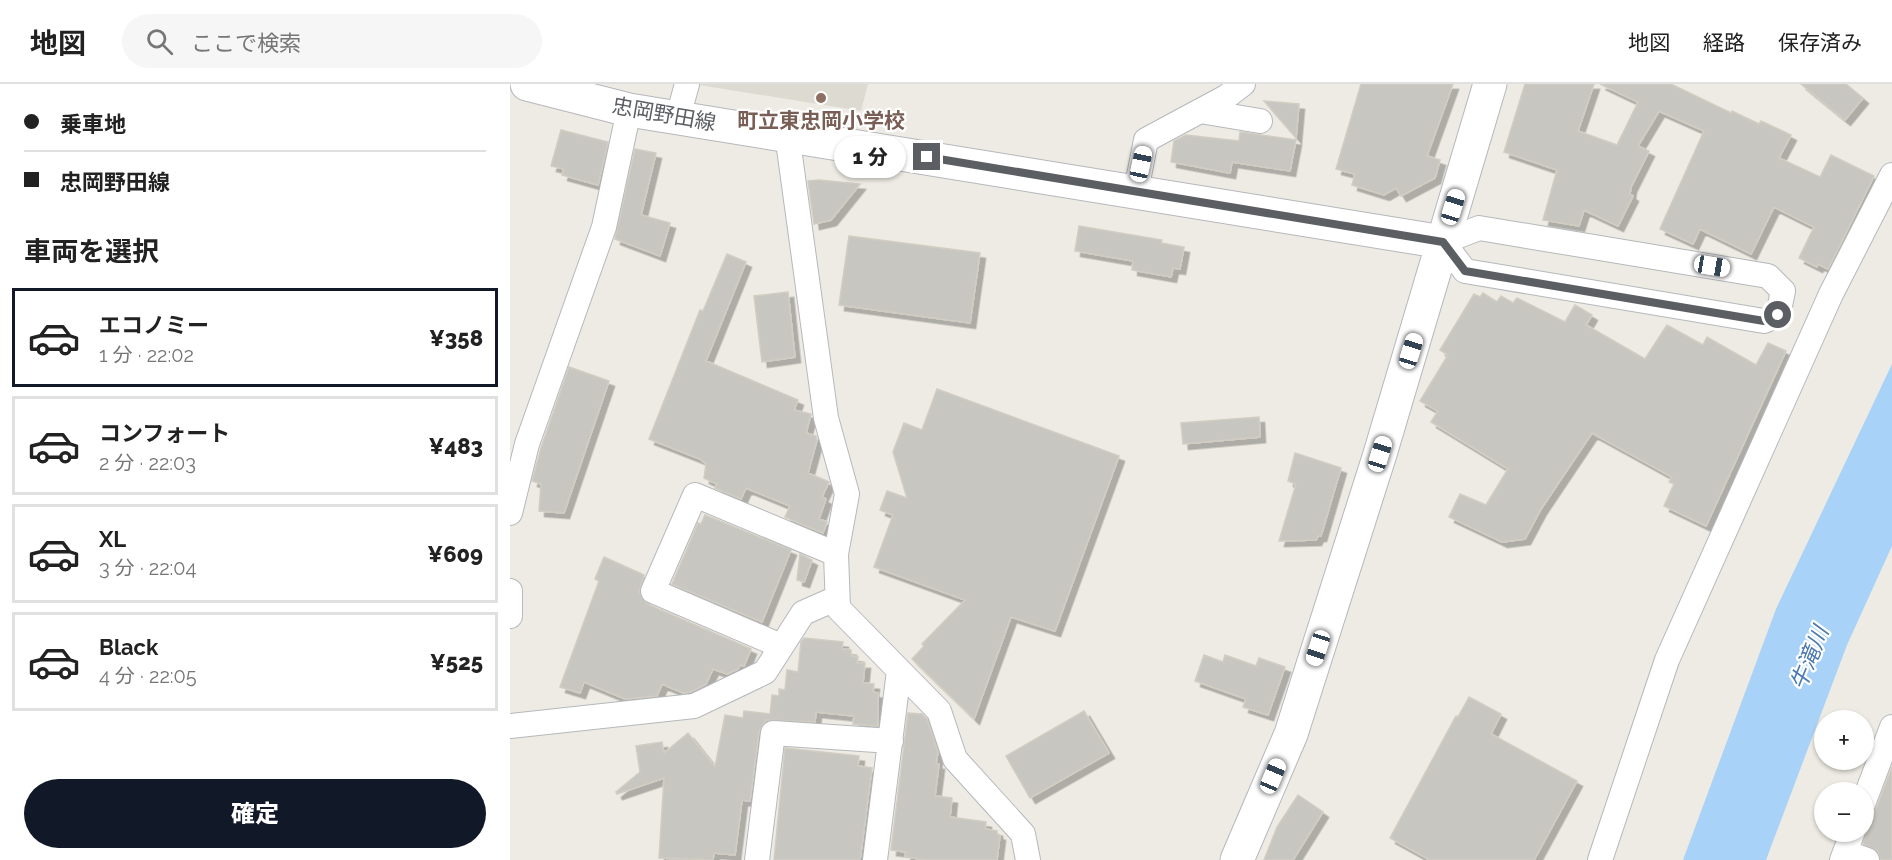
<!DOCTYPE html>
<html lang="ja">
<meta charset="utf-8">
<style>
:root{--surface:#fff;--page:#f6f6f6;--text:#222;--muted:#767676;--line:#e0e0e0;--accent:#111827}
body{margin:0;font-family:Raleway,"Noto Sans JP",sans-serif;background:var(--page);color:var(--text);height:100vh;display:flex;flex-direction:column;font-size:22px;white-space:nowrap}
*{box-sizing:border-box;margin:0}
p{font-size:20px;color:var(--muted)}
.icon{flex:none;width:33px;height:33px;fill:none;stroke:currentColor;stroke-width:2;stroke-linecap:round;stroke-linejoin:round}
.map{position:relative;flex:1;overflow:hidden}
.panel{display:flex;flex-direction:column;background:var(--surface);width:510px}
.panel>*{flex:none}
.top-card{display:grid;align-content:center;height:132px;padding:0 24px;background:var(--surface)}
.buttons{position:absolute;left:1304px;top:626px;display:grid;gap:12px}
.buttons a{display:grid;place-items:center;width:60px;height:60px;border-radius:50%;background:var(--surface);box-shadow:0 2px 4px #0004;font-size:30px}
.end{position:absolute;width:27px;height:27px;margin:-14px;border:8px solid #5b5e62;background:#fff;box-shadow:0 0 0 3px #fff}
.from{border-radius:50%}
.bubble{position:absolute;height:42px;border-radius:21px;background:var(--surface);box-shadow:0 2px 4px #0004;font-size:20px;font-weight:800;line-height:42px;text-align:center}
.car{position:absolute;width:18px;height:36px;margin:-18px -9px;border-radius:8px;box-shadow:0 0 4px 2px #0007;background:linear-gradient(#fff 24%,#345 0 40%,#fff 0 76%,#345 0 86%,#fff 0)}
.top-card b{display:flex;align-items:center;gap:21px;height:57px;font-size:22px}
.top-card b+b{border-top:2px solid var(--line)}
.top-card i{width:15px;height:15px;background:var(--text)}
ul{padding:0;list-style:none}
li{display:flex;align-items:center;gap:18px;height:99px;margin:0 12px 9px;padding:0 12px;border:3px solid var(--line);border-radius:0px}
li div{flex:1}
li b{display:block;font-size:22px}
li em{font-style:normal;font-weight:800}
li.current{border-color:var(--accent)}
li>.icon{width:54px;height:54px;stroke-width:1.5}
h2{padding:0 24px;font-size:27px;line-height:72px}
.primary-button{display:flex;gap:12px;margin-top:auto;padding:12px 24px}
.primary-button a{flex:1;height:69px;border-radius:36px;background:var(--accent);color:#fff;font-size:24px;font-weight:800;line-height:69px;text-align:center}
header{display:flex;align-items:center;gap:36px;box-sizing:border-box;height:84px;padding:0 30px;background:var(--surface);border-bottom:2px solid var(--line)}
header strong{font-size:28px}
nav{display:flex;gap:33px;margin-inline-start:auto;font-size:21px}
.search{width:420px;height:54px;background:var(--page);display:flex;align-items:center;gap:15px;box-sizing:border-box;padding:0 21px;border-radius:33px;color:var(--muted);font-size:22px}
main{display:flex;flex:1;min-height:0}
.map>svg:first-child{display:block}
.education{fill:#dcdad1}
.water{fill:#a8d2f7}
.building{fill:#c8c6c0;stroke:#d1cdc2;stroke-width:1.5;filter:url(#shadow)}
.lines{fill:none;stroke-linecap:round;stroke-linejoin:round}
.street-casing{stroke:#b5b8bc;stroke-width:26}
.secondary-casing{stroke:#b5b7bc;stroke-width:35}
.street{stroke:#fff;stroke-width:24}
.secondary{stroke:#fff;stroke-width:33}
.route{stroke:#5b5e62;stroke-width:8}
.education-dot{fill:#8d6e63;stroke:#fff;stroke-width:2}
.labels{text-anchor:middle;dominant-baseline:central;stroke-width:4.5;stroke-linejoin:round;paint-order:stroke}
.street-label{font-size:21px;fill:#5b5e62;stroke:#fff}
.education-label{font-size:21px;font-weight:bold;fill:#785e54;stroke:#fff}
.water-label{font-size:22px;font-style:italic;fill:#4a79b0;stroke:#fff}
</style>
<header>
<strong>地図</strong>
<div class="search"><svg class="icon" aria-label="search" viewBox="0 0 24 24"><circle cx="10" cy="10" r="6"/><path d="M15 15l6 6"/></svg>ここで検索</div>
<nav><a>地図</a><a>経路</a><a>保存済み</a></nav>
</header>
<main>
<section class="panel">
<div class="top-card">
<b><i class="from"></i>乗車地</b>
<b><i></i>忠岡野田線</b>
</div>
<h2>車両を選択</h2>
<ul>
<li class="current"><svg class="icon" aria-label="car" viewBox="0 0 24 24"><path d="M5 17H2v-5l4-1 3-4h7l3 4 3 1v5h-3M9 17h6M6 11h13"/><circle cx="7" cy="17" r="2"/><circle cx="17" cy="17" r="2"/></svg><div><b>エコノミー</b><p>1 分 · 22:02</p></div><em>¥358</em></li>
<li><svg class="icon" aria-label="car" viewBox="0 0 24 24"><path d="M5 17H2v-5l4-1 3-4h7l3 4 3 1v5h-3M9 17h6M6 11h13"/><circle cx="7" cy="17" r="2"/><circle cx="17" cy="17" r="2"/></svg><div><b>コンフォート</b><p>2 分 · 22:03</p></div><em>¥483</em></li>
<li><svg class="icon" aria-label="car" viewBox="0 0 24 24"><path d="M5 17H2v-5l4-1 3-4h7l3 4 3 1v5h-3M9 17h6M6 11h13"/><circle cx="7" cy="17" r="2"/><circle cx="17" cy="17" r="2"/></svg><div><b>XL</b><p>3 分 · 22:04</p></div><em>¥609</em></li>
<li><svg class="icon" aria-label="car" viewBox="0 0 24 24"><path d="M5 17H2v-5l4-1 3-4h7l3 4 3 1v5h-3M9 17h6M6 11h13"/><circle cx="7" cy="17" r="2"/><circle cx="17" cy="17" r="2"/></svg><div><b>Black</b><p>4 分 · 22:05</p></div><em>¥525</em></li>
</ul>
<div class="primary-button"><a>確定</a></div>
</section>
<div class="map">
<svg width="1382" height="776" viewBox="0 0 1382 776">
<defs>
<filter id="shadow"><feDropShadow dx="5.5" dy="5.5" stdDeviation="0" flood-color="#0004"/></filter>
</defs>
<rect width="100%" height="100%" fill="#edebe3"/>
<path class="education" d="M183 0H358L351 27Z"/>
<path class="water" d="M1382 280V462L1337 561 1256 776H1173L1266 525Z"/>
<path class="building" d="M851 0H943L917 72 930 76 925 94 891 112 886 104 874 111 842 101 845 90 826 85Z
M1015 0H1084L1068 47 1107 61 1128 18 1090 0H1161L1221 29 1222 27 1249 40 1251 37 1281 51 1269 74 1310 93 1321 71 1364 92 1318 185 1308 180 1307 183 1289 174 1304 143 1264 123 1241 170 1190 145 1183 160 1150 145 1194 47 1149 27 1128 62 1139 67 1121 103 1120 110 1123 112 1108 142 1074 126 1069 142 1033 136 1047 86 994 68Z
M1291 0H1336L1353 14 1335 36Z
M754 17 789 20 786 54Z
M51 46 98 58 88 101 52 91 54 85 41 82Z
M730 48 786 56 780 87 722 78 720 89 661 78 664 57 676 51 729 57Z
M125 65 146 69 131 131 160 139 150 172 105 155Z
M309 96 350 100 321 136 304 140 298 97Z
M569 142 652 156 651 159 674 163 670 185 663 184 661 193 622 186 623 177 565 167Z
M339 152 470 169 460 239 329 221Z
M217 170 236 178 196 277 288 316 284 326 301 330 296 349 306 352 307 356 298 389 319 398 312 413 316 415 309 435 317 438 313 449 275 433 280 422 236 404 231 415 205 404 207 400 194 394 196 380 190 375 139 355 190 226 193 227Z
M278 208 285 273 252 278 244 212Z
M973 209 987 218 991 212 1003 219 1007 214 1055 238 1065 221 1082 231 1076 241 1135 275 1157 241 1193 261 1197 253 1246 281 1258 259 1276 267 1196 442 1154 422 1164 400 1159 398 1162 393 1082 349 1031 425 1015 455 992 458 939 433 950 410 976 421 998 385 921 338 928 327 910 317 938 271 930 266 964 210 970 213Z
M59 283 99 297 54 429 29 427 31 400 22 397 31 364Z
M427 305 609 372 545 547 501 533 464 635 402 575 414 562 412 560 455 516 364 483 383 431 370 426 377 407 397 414 383 368 394 339 412 346Z
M749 333 750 353 673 360 671 339Z
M785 369 831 384 811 452H808L806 456 769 457 786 400 778 397Z
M195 431 281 466 252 538 162 500 188 439 191 440Z
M290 470 302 476 294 498 287 496Z
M94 473 134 491 129 508 137 520 241 565 234 582 230 581 228 585 217 590 203 585 196 600 180 608 173 609 152 600 147 612 115 615 74 598 70 609 50 603 89 497 85 495Z
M294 554 333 558 332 565 341 566V572L348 573 347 579H355L353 599 364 600 363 608 368 609V642L343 640 344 632 306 628 305 638 256 636 249 647 240 717 232 716 225 771 204 769 203 776 149 774 154 694 107 710 106 708 130 688 126 662 152 658 154 669 178 649 205 683 215 631 233 634 234 627 260 630 262 611 269 612V605L275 606 277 586 288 588 291 558Z
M694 571 713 578 715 571 746 582 749 574 775 583 758 631 733 623 736 615 685 597Z
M959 613 991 630 981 650 1067 697 1024 776H920L880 754 946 632 948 633Z
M574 627 599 669 520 714 496 672Z
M398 629 412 630 417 635 428 668 426 680H429L425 712 442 714 440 733 476 738 475 745 487 747V750L490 751 487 776H418L395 773 396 768 381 766Z
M275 664 349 672 348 682 362 684 350 776H264Z
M1382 683V776H1371L1367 766 1353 760 1360 732 1366 725Z
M788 711 813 728 783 776H754L767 743Z"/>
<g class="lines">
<defs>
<path id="street" d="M690 27 750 37
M168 33 177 0
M277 50 316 334 337 410 326 470 328 524 429 627 445 675 513 750 518 776
M626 107 636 56 716 13 733 0
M969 144 1258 192 1273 207 1268 231 1254 237 955 187 933 158Z
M0 429 17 360 94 143 119 26
M0 507V532
M271 562 143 507 185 411 326 470
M0 642 184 622 255 588 293 529 327 514
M1353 720 1382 643
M1335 768 1357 776
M247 776 263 649 381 657
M365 776 389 587
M1090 776 1157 576 1321 210 1382 91
M1332 776 1343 747"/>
<path id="secondary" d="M17 0 119 26 933 158
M727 776 781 650 870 370 980 0"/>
</defs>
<use href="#street" class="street-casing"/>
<use href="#secondary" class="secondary-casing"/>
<use href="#street" class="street"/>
<use href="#secondary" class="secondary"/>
</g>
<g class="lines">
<path class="route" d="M417 73 933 158 955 187 1254 237 1268 231"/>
</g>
<circle class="education-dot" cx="311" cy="14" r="6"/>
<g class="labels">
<g class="street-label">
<text transform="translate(154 30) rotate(10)">忠岡野田線</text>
</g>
<g class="education-label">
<text x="311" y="36">町立東忠岡小学校</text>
</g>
<g class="water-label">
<text transform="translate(1299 574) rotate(-68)">牛滝川</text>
</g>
</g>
</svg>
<div class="buttons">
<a>+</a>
<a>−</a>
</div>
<i class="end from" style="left:1268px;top:231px"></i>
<i class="end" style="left:417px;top:73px"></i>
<div class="bubble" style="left:324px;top:52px;width:72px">1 分</div>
<i class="car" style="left:631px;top:80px;rotate:12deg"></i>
<i class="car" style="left:943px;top:123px;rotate:17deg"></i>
<i class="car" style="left:1202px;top:182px;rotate:100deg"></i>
<i class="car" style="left:901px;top:267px;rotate:17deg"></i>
<i class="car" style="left:870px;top:370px;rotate:17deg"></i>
<i class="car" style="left:808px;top:564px;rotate:198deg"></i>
<i class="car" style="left:763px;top:692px;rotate:23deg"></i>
</div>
</main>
